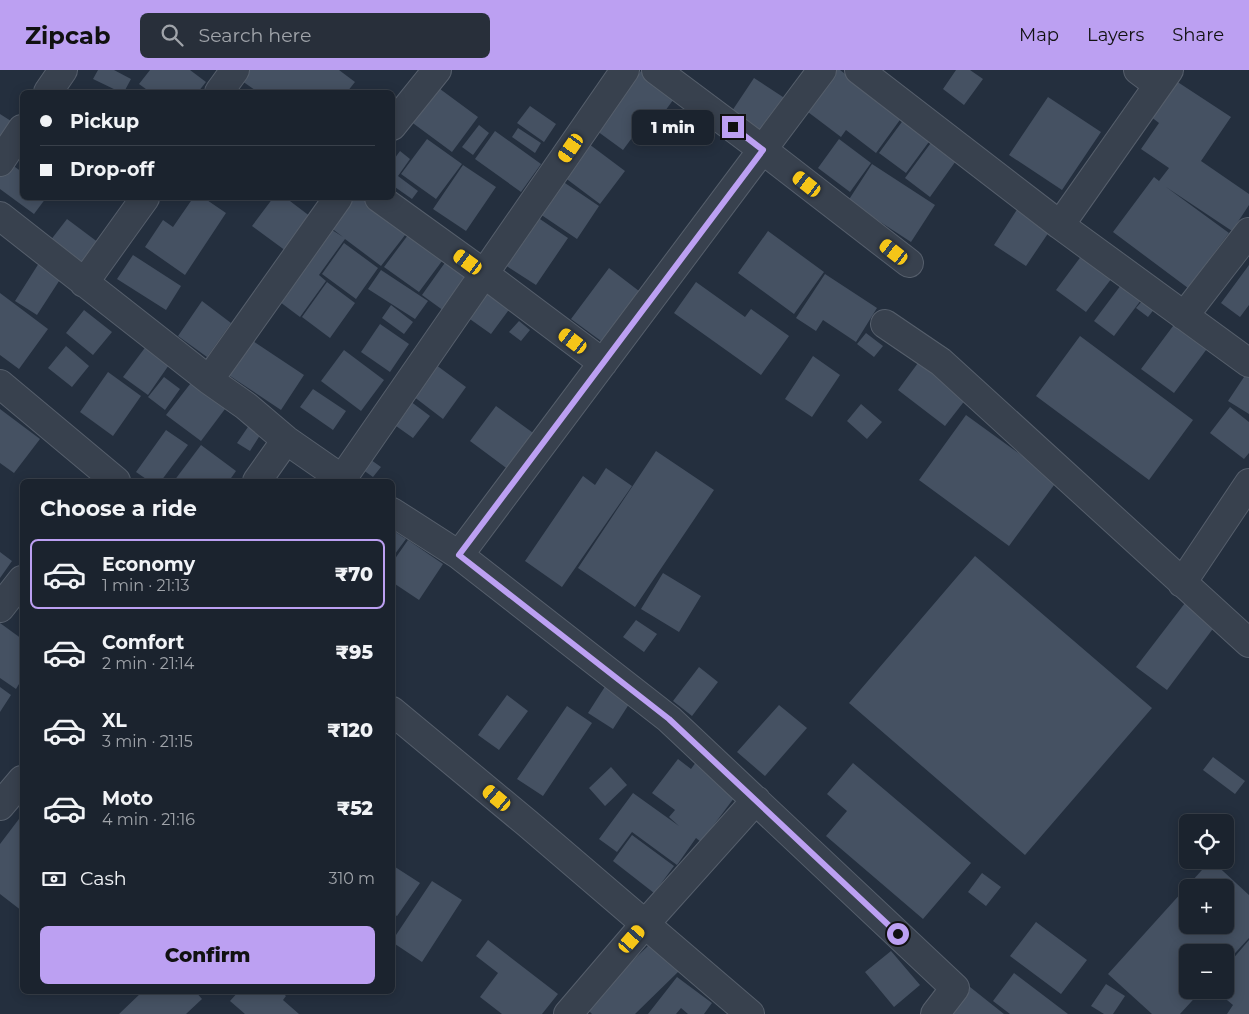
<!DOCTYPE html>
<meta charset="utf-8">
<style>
:root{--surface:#1b232e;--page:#282f3a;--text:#f1f3f6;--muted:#a0a4aa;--line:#39404a;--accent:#bca0f2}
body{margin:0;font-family:Montserrat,sans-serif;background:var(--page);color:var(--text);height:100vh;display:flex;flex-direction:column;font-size:19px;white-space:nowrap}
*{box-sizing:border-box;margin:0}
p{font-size:16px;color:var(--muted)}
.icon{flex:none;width:28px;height:28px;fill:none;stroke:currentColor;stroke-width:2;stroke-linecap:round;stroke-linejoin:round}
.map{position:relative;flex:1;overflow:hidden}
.details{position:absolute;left:20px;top:409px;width:375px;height:515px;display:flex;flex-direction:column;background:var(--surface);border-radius:8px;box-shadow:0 2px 12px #0003,0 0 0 1px var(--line)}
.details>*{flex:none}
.guide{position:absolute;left:20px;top:20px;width:375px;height:110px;border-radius:8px;box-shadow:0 2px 12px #0003,0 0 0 1px var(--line);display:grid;align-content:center;height:110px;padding:0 20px;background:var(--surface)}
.fabs{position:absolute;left:1179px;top:744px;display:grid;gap:10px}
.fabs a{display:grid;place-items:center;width:55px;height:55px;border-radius:8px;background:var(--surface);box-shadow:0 2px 12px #0003,0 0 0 1px var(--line);font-size:25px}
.end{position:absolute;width:22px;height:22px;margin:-11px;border:6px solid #bca0f2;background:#111;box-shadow:0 0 0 2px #111}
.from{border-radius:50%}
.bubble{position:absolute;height:35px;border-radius:8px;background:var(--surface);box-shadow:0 2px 12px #0003,0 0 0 1px var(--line);font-size:16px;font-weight:800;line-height:35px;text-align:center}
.car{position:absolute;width:15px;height:30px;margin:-15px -8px;border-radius:6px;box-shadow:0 0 4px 1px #0007;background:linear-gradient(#f5c518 24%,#345 0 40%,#f5c518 0 76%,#345 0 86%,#f5c518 0)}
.guide b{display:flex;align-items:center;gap:18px;height:48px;font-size:19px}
.guide b+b{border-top:1px solid var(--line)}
.guide i{width:12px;height:12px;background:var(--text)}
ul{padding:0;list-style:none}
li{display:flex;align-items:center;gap:15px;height:70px;margin:0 10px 8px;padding:0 10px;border:2px solid transparent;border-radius:8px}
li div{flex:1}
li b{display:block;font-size:19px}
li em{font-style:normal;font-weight:800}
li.current{border-color:var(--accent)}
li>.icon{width:45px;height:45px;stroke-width:1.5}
h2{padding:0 20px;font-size:22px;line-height:60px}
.pay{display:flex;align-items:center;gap:12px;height:55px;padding:0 20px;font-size:19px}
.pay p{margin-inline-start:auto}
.primary-button{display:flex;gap:10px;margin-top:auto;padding:10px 20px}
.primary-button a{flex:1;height:58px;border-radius:8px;background:var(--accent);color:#111;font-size:20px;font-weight:800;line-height:58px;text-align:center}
header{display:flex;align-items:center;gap:30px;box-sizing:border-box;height:70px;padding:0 25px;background:var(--accent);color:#111}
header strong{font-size:24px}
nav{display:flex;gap:28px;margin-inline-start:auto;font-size:18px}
.search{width:350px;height:45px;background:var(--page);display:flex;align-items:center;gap:12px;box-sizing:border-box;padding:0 18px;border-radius:8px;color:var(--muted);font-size:19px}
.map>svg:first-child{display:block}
.building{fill:#455162;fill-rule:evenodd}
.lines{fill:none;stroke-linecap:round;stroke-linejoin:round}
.minor-casing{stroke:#565f6c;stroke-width:30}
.minor{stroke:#38414e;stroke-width:28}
.route{stroke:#bca0f2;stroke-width:6}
</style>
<header>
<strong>Zipcab</strong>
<div class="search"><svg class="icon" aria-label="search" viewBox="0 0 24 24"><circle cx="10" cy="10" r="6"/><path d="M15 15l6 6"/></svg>Search here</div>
<nav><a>Map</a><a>Layers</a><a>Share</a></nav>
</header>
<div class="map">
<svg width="1249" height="944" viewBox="0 0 1249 944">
<rect width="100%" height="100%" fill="#242f3e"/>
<path class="building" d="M98 0H114L131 9 124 22H120L93 9Z
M150 0H190L206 12 198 22H150L139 14Z
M250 0H339L355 12 347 22H258L242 11Z
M833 0H840L902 47 876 83 846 60 841 67 804 39Z
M956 0H970L983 9 964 35 943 19Z
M641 1 676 26 649 63 640 57 623 80 597 61Z
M1170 7 1231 47 1201 91 1249 124V135L1232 161 1166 117 1229 163 1188 218 1113 162 1154 107 1159 111 1169 98 1141 79 1159 53 1146 43Z
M754 8 786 29 763 65 730 44Z
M436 16 478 47 452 82 410 51Z
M1048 27 1101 62 1062 120 1009 85Z
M530 36 556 54 544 72 517 53Z
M0 44 11 51 0 68Z
M904 49 931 69 906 103 879 83Z
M479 55 489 63 473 85 462 77Z
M518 58 541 73 535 83 512 67Z
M495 61 541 94 521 122 475 89Z
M427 69 462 94 436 129 401 104Z
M839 69 871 93 850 122 818 98Z
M933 70 958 88 930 127 905 108Z
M585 71 625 101 600 134 560 104Z
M400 81 410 89 398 106 418 121 412 129 392 115V92Z
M8 92 22 102V128H46L34 144 0 119V102Z
M872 94 935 135 911 172 848 131Z
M463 95 496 117 466 161 433 139Z
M562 111 599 136 577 169 540 144Z
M193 128H204L226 143 185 205 145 177 163 150 173 157Z
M273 128H286L311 147 286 181 252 156Z
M346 128H366L409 160 381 196 345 169 319 205 326 211 300 247 280 232 332 160 343 167 326 154Z
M1018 138 1051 159 1026 196 994 175Z
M534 145 568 168 536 215 502 193Z
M67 149 99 173 82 195 50 171Z
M411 161 445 187 419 222 384 197Z
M768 161 824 202 794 244 738 203Z
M344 173 378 198 356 229 322 204Z
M1085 181 1115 204 1086 242 1056 220Z
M133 185 181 216 166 240 117 209Z
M449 187 471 203 444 241 422 225Z
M39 193 61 208 37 245 15 231Z
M1249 195V235L1240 247 1221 233Z
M609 198 639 221 601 271 571 249Z
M381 200 428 231 415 249 368 219Z
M825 204 877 238 856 272 823 250 816 261 796 248Z
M1127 207 1147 222 1114 266 1094 251Z
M327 212 355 233 330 268 302 247Z
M696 212 745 247 751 239 789 266 761 305 674 243Z
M488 219 511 237 491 264 467 247Z
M0 223 48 259 19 299 0 285Z
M1148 224 1159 233 1148 247 1136 238Z
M202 231 231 253 207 287 178 266Z
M391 235 413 252 404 264 382 248Z
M84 240 112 262 93 285 66 263Z
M1179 248 1212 272 1174 323 1141 299Z
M519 251 530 260 521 271 509 262Z
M380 254 409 274 390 302 361 282Z
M866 263 883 276 874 287 857 274Z
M1080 266 1193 350 1149 410 1036 326Z
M247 267 304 305 281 340 224 302Z
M147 275 171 292 148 325 123 307Z
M66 276 89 296 72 317 48 298Z
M344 280 384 310 361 341 321 311Z
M813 286 840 305 812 347 785 329Z
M432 292 466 317 443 349 409 323Z
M918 293 966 329 945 356 898 320Z
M108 302 141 326 113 366 80 342Z
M1246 304 1249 306V344L1228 331Z
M164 307 180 319 165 340 148 327Z
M194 309 228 335 201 371 166 345Z
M313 319 346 341 333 360 300 337Z
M406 328 430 346 413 368 389 351Z
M861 334 882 352 867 369 847 351Z
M496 336 536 365 509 400 470 371Z
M1230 337 1249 352V383L1244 389 1210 363Z
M0 339 40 369 14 403 0 393Z
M966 345 1057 411 1009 476 919 410Z
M250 354 262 362 250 381 237 373Z
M166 360 188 375 161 411H149L136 402Z
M201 375 236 401 229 411H174Z
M656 381 714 420 635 537 578 498Z
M364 385 381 397 373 407 356 395Z
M606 398 632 416 562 517 525 491 583 406 595 415Z
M392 460 406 469 392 488Z
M408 470 443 494 419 530 392 512V493Z
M0 482 12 491 0 508Z
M975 486 1152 638 1025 785 849 633Z
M663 503 701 526 679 562 641 539Z
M1185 533 1215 556 1167 620 1136 597Z
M636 550 657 564 644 582 623 567Z
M0 553 22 569V609L16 619 0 608Z
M699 597 718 612 692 646 673 631Z
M606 615 631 631 613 659 588 643Z
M0 617 11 625 0 642Z
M507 625 528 641 499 680 478 665Z
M779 635 807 658 765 706 737 682Z
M567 636 592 653 543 726 517 709Z
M1213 687 1245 711 1235 724 1203 700Z
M699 688 740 720 701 772 696 768 677 795 632 762 617 782 599 769 633 723 679 756 669 747 675 740 652 723 678 689 691 699Z
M853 693 971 793 923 849 826 766 847 741 827 724Z
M611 697 627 715 605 736 589 718Z
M22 745V841L0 824V774Z
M632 765 674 796 654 823 613 791Z
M1211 790 1249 825V868L1225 894V882H1188V920H1202L1180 944H1152L1108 904ZM1188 818H1225V855H1188Z
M392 795 420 813 397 846 392 843Z
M982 803 1001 817 986 836 968 822Z
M432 811 462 830 422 892 392 872V871Z
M1036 852 1087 890 1061 924 1010 886Z
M488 870 558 924 542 944H502L480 927 498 903 476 886Z
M1249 870V944H1227L1233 935 1215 920H1225V898Z
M651 873 679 901 635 944H592L585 937Z
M891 881 920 915 894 937 865 902Z
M1014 903 1068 944H1010L993 931Z
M677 907 712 933 704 944H688L681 938 676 944H648Z
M1106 914 1125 926 1113 944H1104L1091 936Z
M970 917 1004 944H949Z
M143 921H195L202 929 186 944H119Z
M239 921H280L286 926 283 930 299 944H245L230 931Z"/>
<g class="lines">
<defs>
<path id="minor" d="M656 0 763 80 909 193
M859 0 1060 155 1169 0
M1138 0 1158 15
M48 22 63 0
M219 22 235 0
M392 56 437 0
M0 92 22 59
M379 128 483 203 603 293
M0 146 209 310 246 336 286 370 345 411
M1060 155 1249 293
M84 213 145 128
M1184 246 1249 162
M885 254 941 292 1249 573
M209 310 338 128
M0 314 116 411
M342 409 625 0
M257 411 286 370
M392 442 459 485 669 649 955 918 935 944
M459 485 822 0
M1182 513 1249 413
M0 538 22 510
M392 641 527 753 750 944
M0 736 22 710
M568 944 645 854 756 730"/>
</defs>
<use href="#minor" class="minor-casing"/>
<use href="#minor" class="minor"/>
</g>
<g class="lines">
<path class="route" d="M733 57 763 80 459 485 669 649 898 864"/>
</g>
</svg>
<div class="fabs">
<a><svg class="icon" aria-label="locate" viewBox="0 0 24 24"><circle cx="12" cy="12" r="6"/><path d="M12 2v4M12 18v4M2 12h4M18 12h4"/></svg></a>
<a>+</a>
<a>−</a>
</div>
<i class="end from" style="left:898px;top:864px"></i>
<i class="end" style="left:733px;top:57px"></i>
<div class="bubble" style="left:632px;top:40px;width:82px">1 min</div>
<i class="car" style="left:571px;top:78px;rotate:215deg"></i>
<i class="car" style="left:807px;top:114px;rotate:308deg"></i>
<i class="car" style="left:894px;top:182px;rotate:308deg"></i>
<i class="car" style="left:468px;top:192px;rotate:306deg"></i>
<i class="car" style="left:573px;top:271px;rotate:307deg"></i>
<i class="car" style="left:497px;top:728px;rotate:310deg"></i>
<i class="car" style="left:632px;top:869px;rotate:41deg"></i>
<div class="guide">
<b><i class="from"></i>Pickup</b>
<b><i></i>Drop-off</b>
</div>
<section class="details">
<h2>Choose a ride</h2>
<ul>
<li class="current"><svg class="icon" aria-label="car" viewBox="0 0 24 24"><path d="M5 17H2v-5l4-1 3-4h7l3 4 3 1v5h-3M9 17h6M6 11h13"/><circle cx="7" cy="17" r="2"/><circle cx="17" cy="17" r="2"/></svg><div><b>Economy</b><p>1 min · 21:13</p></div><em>₹70</em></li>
<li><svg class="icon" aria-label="car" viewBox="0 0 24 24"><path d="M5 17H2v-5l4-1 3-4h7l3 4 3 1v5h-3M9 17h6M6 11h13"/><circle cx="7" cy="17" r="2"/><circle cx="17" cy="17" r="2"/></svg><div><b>Comfort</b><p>2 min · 21:14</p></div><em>₹95</em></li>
<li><svg class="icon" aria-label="car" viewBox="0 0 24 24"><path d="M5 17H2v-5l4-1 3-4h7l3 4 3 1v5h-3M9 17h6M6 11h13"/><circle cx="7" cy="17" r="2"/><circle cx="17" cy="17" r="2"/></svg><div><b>XL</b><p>3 min · 21:15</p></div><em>₹120</em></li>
<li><svg class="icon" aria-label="car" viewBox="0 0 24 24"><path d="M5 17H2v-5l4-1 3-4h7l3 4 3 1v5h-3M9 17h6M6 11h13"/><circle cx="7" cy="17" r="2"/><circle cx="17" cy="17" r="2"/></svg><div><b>Moto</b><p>4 min · 21:16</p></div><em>₹52</em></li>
</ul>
<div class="pay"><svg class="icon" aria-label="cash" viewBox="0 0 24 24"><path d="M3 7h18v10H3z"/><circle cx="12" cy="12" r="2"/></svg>Cash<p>310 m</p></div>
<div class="primary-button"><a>Confirm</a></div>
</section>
</div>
